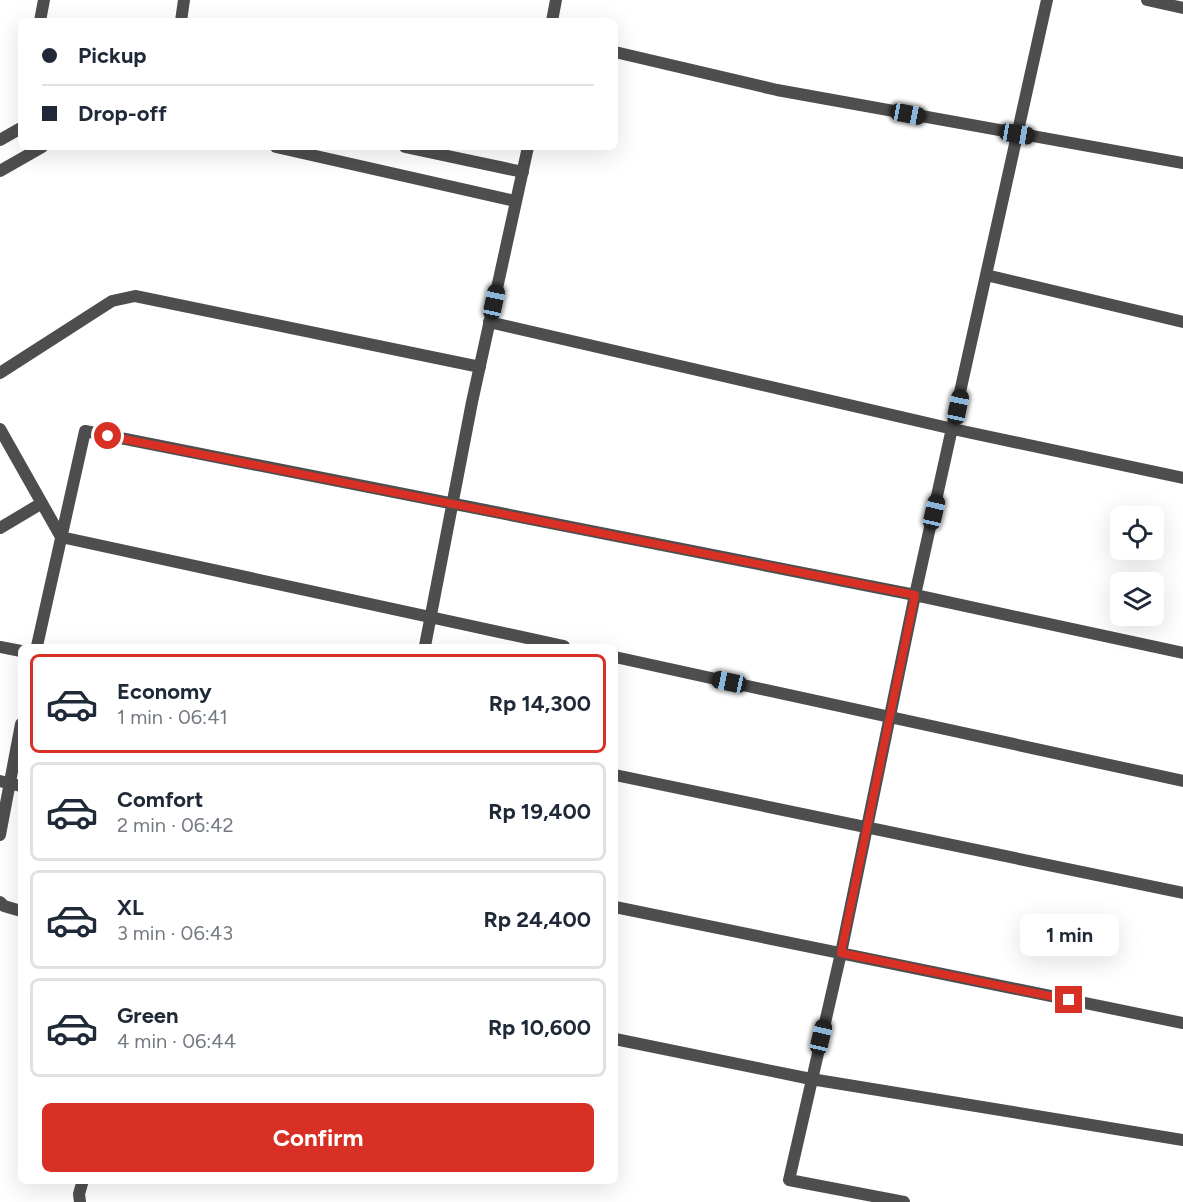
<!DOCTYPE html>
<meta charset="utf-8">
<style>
:root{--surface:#fff;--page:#f6f6f7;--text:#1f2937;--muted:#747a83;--line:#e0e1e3;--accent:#d93025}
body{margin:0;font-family:Figtree,sans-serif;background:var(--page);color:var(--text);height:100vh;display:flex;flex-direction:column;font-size:22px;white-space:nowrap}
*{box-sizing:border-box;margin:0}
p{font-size:20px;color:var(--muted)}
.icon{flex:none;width:33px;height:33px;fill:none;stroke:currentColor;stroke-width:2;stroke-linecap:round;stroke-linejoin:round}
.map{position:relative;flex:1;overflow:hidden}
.details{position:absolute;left:18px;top:644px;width:600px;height:540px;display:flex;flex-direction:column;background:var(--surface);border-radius:9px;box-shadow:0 6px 24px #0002}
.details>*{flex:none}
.banner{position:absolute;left:18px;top:18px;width:600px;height:132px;border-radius:9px;box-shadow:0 6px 24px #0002;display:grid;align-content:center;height:132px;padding:0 24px;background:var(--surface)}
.tools{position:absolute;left:1110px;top:506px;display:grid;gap:12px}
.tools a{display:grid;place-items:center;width:54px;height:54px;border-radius:9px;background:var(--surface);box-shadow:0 6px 24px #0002;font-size:30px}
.end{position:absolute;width:27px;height:27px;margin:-14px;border:8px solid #d93025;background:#fff;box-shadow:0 0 0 3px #fff}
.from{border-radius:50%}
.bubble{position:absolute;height:42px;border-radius:9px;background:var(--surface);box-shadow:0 6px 24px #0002;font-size:20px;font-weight:700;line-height:42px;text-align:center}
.car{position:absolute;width:18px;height:36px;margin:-18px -9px;border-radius:8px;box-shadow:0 0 4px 2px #0007;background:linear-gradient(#222 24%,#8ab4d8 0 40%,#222 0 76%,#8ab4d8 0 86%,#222 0)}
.banner b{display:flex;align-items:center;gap:21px;height:57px;font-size:22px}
.banner b+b{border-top:2px solid var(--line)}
.banner i{width:15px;height:15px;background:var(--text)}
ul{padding:10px 0 0;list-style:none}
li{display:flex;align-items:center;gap:18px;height:99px;margin:0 12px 9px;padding:0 12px;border:3px solid var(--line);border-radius:9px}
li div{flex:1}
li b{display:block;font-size:22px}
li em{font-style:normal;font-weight:700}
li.active{border-color:var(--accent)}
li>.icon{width:54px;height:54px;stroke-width:1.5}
.button{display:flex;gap:12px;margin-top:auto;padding:12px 24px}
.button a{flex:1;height:69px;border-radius:9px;background:var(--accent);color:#fff;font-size:24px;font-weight:700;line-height:69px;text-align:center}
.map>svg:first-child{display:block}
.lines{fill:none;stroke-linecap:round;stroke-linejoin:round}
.minor{stroke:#4e4e4e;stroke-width:12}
.route{stroke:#d93025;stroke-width:8}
</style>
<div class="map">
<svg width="1183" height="1202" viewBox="0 0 1183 1202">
<rect width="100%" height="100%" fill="#fff"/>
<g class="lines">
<path class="minor" d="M1147 0 1183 8
M40 21 44 0
M181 21 184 0
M552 21 556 0
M615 52 777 90 1183 163
M0 140 21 128
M276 147 515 201
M405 147 523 172
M0 171 42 147
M986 275 1183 322
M489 322 953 429 1183 478
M0 373 112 301 135 296 480 367
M0 429 61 537 564 646
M0 528 42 503
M37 646 85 431 915 595 1183 653
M425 646 472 402 528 147
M0 647 21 651
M615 657 1183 781
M615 775 1183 893
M0 781 21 786
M0 835 21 724
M0 902 4 906 21 911
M615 907 1183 1023
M615 1039 811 1079 1183 1140
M80 1202 79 1194 83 1180
M904 1202 789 1180 841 953 915 595 1047 0"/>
</g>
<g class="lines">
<path class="route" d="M108 436 915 595 841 953 1069 1000"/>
</g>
</svg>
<div class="tools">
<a><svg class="icon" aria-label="locate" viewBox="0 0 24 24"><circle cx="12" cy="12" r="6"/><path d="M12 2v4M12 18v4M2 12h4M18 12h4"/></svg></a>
<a><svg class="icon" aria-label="layers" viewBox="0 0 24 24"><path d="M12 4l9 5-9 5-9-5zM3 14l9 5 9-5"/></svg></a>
</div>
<i class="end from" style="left:108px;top:436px"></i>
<i class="end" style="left:1069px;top:1000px"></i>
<div class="bubble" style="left:1020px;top:914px;width:99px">1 min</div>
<i class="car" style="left:908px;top:114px;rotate:101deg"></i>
<i class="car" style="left:1017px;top:134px;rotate:100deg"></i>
<i class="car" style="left:494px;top:302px;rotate:12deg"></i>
<i class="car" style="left:958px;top:407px;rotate:12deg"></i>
<i class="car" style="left:934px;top:512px;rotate:13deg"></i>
<i class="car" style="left:729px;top:682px;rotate:282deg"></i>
<i class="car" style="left:821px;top:1037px;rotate:13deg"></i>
<div class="banner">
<b><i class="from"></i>Pickup</b>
<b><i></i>Drop-off</b>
</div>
<section class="details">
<ul>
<li class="active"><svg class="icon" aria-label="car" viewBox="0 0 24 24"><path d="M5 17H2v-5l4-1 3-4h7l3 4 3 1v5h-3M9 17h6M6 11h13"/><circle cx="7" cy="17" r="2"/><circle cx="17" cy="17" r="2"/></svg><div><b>Economy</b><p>1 min · 06:41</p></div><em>Rp 14,300</em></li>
<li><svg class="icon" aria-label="car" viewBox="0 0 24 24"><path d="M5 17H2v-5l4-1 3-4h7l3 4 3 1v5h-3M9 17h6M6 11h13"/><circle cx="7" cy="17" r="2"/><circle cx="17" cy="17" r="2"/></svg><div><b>Comfort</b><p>2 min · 06:42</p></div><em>Rp 19,400</em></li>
<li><svg class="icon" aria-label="car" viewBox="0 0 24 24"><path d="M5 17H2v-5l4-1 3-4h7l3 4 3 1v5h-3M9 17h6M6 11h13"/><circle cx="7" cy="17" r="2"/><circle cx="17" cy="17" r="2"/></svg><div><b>XL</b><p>3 min · 06:43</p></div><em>Rp 24,400</em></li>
<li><svg class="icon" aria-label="car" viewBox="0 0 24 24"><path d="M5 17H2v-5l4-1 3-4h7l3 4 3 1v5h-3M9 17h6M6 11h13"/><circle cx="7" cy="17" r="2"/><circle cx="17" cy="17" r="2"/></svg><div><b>Green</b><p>4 min · 06:44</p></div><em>Rp 10,600</em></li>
</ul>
<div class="button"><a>Confirm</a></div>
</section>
</div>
